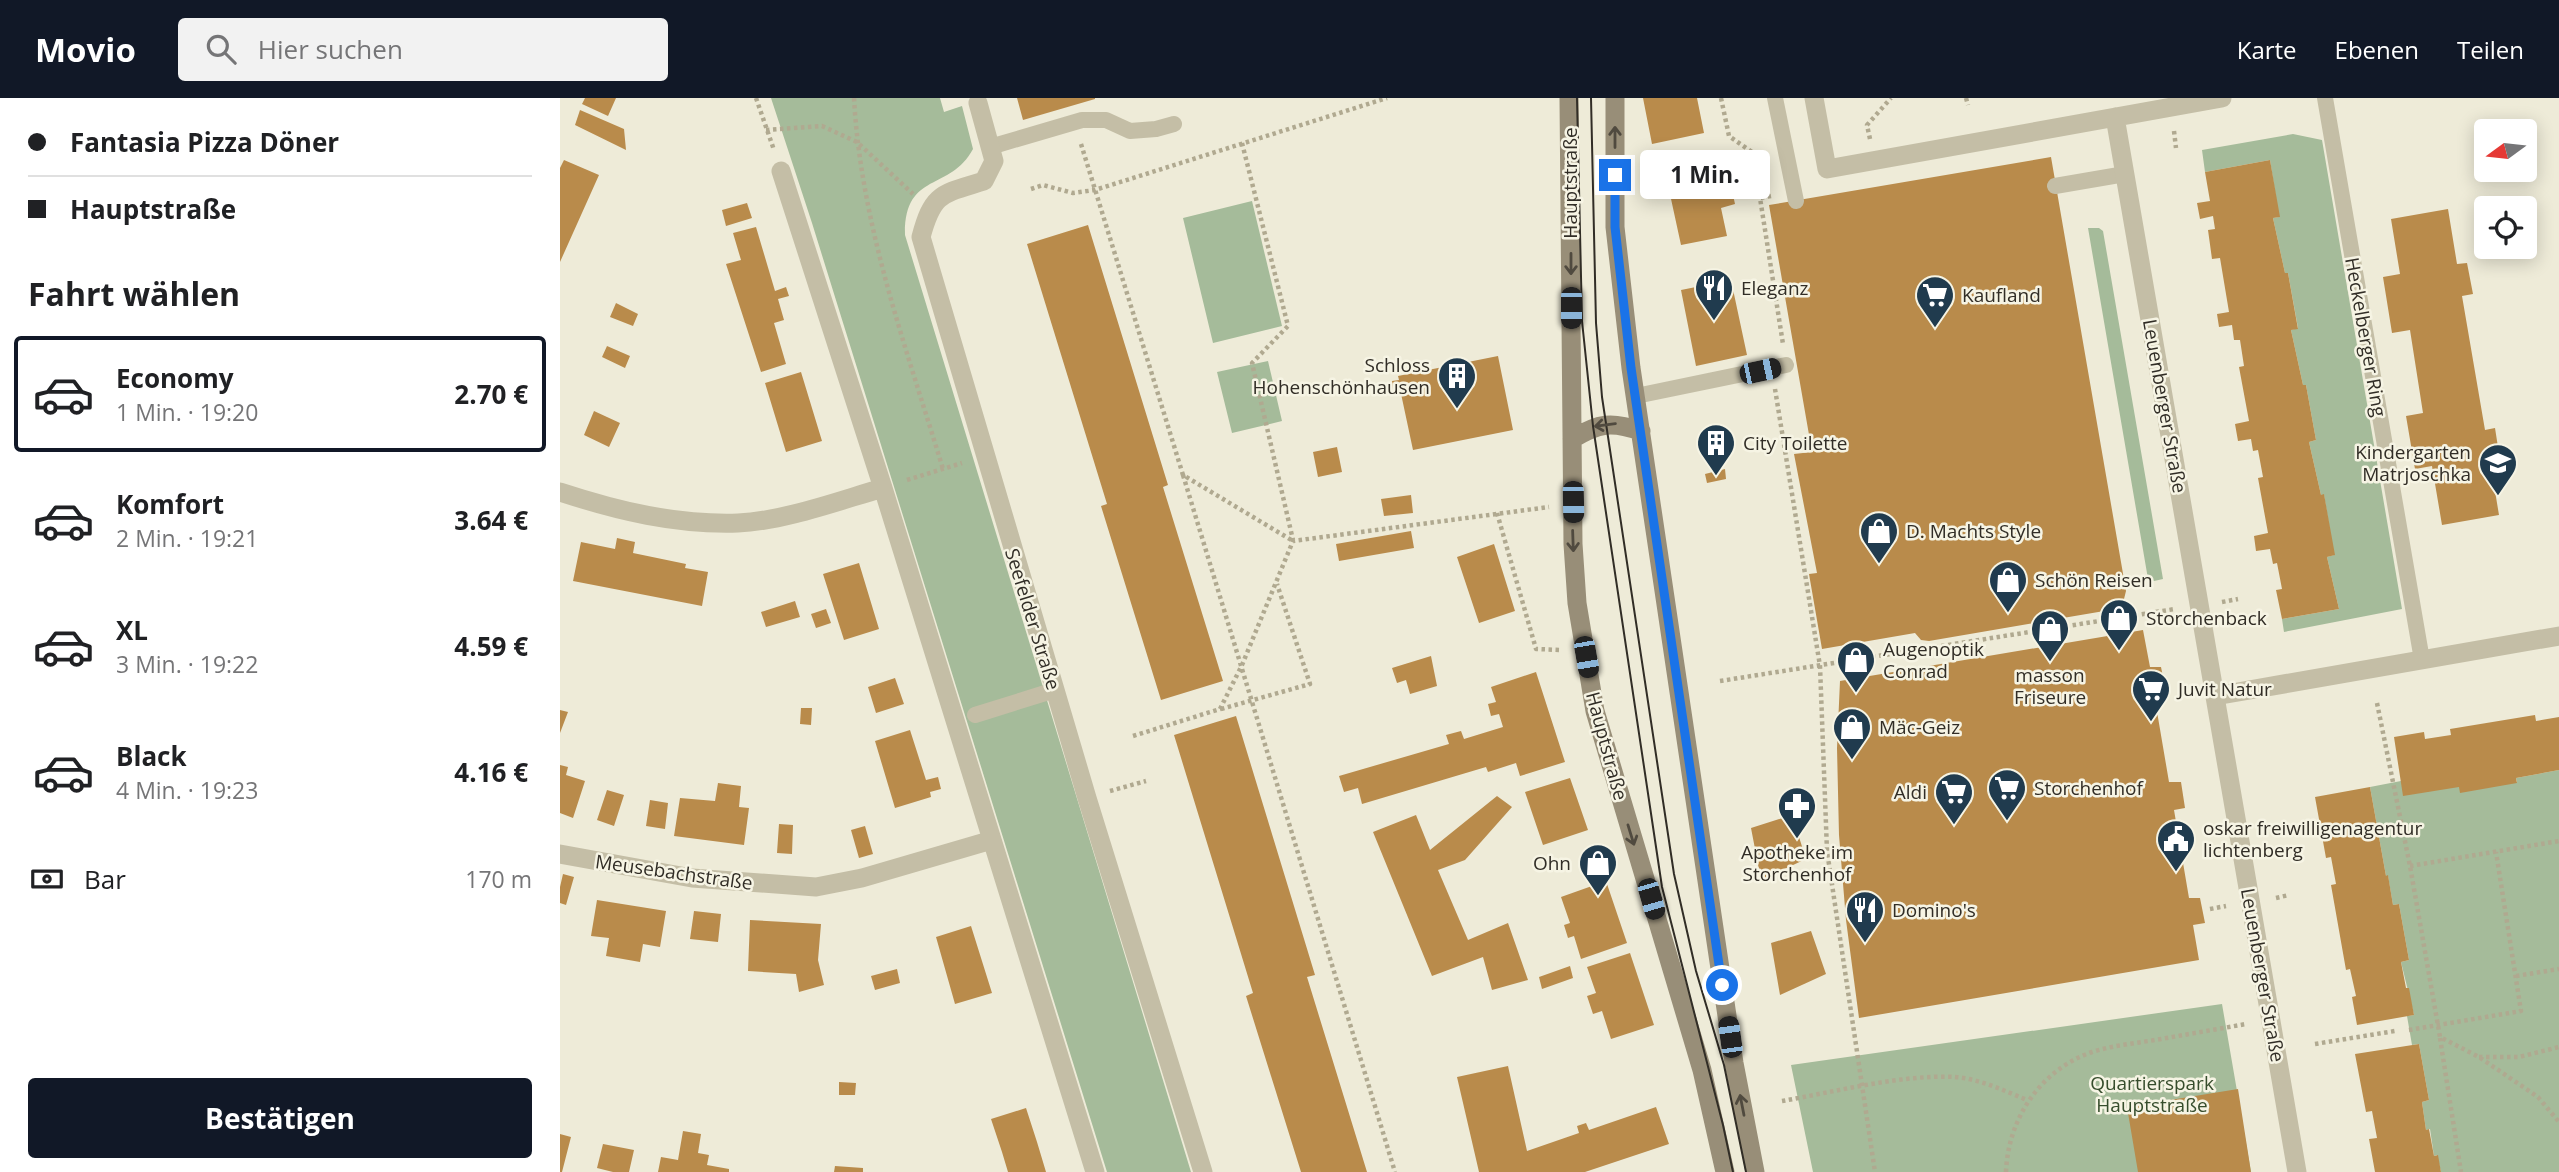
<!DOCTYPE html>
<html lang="de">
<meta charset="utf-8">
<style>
:root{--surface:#fff;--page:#f2f2f2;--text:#202124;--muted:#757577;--line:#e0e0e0;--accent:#111827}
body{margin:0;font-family:"Open Sans",sans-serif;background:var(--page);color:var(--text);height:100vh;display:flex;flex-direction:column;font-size:26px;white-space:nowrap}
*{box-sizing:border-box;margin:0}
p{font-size:23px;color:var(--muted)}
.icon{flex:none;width:38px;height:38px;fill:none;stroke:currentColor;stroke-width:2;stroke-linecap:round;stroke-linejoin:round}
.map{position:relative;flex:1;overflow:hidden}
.side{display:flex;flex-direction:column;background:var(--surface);width:560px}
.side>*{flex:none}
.top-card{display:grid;align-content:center;height:154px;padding:0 28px;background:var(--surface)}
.needle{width:46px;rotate:255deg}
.buttons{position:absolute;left:1914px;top:21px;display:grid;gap:14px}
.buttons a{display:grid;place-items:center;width:63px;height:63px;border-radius:7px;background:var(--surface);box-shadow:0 4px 18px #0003;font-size:35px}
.end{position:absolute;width:32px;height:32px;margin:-16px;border:9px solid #1a73e8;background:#fff;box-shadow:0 0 0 4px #fff}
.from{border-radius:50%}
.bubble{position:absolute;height:49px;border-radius:7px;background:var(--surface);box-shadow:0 4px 18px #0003;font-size:23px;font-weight:700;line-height:49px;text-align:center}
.car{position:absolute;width:21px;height:42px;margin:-21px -10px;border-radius:9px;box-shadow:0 0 5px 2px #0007;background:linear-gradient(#222 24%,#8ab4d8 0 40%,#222 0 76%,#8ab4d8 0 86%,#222 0)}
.top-card b{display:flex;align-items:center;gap:24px;height:66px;font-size:26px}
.top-card b+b{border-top:2px solid var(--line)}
.top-card i{width:18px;height:18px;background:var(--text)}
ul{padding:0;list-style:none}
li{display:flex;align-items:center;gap:21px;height:116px;margin:0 14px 10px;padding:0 14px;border:4px solid transparent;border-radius:7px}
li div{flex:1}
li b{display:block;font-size:26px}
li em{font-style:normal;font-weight:700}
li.on{border-color:var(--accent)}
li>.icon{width:63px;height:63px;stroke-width:1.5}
h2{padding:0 28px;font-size:32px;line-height:84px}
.pay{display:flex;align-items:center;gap:18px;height:77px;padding:0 28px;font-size:26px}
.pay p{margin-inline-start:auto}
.action{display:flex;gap:14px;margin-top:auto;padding:14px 28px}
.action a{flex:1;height:80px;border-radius:7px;background:var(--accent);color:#fff;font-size:28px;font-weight:700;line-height:80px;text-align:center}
header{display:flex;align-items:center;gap:42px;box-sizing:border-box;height:98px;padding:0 35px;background:var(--accent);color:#fff}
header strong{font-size:33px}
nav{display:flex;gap:38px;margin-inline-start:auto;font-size:24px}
.search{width:490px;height:63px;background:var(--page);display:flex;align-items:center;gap:18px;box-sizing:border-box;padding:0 24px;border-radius:7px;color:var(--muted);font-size:26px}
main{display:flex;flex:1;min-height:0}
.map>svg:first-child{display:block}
.green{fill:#a5bb9a}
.building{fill:#b98b4b}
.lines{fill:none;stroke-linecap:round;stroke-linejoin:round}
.path{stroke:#b0a990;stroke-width:4.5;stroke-dasharray:3.5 3.5;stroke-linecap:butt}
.service{stroke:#c4bea6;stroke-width:16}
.minor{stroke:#c4bea6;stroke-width:19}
.secondary{stroke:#988e78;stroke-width:19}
.tram{stroke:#312d26;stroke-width:2}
.oneway{stroke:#504a3f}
.route{stroke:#1a73e8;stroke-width:9}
.labels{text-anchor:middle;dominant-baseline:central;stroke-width:5;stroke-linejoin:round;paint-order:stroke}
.street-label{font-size:19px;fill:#312d26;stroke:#f6f4e4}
.poi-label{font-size:19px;fill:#312d26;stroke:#f6f4e4;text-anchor:start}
.park-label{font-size:19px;fill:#364d2c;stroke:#f6f4e4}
</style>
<header>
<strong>Movio</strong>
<div class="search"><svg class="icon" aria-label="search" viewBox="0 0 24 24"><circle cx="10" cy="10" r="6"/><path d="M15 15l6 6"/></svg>Hier suchen</div>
<nav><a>Karte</a><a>Ebenen</a><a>Teilen</a></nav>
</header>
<main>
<section class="side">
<div class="top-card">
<b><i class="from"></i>Fantasia Pizza Döner</b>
<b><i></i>Hauptstraße</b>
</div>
<h2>Fahrt wählen</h2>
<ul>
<li class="on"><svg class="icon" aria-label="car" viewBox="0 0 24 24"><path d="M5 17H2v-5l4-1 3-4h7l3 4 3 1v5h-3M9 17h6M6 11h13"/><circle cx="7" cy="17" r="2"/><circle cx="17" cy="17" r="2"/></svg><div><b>Economy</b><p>1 Min. · 19:20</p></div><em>2.70 €</em></li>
<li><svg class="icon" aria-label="car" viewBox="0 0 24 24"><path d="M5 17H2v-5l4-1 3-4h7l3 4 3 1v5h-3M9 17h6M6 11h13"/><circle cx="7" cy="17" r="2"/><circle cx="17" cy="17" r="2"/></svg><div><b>Komfort</b><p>2 Min. · 19:21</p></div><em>3.64 €</em></li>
<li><svg class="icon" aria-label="car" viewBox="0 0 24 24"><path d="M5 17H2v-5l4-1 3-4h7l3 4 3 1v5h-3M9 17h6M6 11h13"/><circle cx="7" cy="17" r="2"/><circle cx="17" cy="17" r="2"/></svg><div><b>XL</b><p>3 Min. · 19:22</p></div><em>4.59 €</em></li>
<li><svg class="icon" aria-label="car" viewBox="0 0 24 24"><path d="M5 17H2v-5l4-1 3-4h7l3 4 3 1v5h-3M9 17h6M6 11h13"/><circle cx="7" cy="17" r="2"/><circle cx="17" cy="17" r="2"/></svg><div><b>Black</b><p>4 Min. · 19:23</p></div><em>4.16 €</em></li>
</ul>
<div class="pay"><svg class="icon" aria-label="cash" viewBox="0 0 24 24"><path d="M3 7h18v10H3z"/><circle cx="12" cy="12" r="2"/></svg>Bar<p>170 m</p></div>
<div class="action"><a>Bestätigen</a></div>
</section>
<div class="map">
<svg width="1999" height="1074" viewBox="0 0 1999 1074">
<rect width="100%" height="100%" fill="#eeebd8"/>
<path class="green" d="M211 0H380L384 14 402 8 413 51C390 94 344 73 345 137L631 1074H547L252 125Z
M1733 36 1762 42 1842 511 1724 534 1722 521 1779 511 1767 459 1774 457 1764 397H1761L1749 344 1756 342 1746 287H1743L1731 232 1738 230 1728 175H1725L1713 120 1719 119 1710 62 1645 74 1642 52Z
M692 103 722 228 653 245 623 120Z
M1528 130H1539L1543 133 1603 481 1594 483 1588 481Z
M708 263 722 323 672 335 657 274Z
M1999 672V1074H1881L1877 1057 1874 1058 1870 1031 1866 1032 1862 1004 1869 1002 1859 946 1852 947 1847 918 1854 917 1841 864 1849 862 1839 806 1833 807 1828 778H1826L1810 689 1841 683 1899 689 1957 684 1956 680Z
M1662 906 1691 1074H1253L1231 967Z"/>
<path class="building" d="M25 0H56L48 18 22 6Z
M457 0H535V1L463 22Z
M1083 0H1137L1144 35 1092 46Z
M20 12 64 31 66 52 15 27Z
M1491 59 1566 493 1563 505 1556 511 1369 543 1361 542 1355 535 1262 551 1249 476 1257 475 1234 356 1252 354 1209 107Z
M4 62 39 77 0 164V70Z
M1710 62 1720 119 1713 120 1725 175H1728L1738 231 1731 232 1743 287H1746L1756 342 1749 344 1761 397 1764 396 1775 457 1767 459 1779 511 1722 521 1716 492 1722 491 1717 465 1713 466 1710 451 1696 453 1694 438 1708 435 1698 380 1703 379 1698 352 1693 353 1691 341 1678 343 1675 326 1689 323 1679 269 1684 268 1680 242H1674L1672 227 1659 229 1657 216 1669 214 1660 160 1652 161 1648 132 1655 131 1653 118 1640 121 1637 105 1650 103 1645 74Z
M1168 74 1175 106 1161 110 1167 138 1121 147 1108 87Z
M187 105 192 120 166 128 162 112Z
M1888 111 1897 166 1907 165 1913 196 1902 198 1925 332 1935 330 1940 362 1930 363 1939 417 1882 427 1872 368 1855 371 1846 318 1863 315 1850 232 1832 235 1823 179 1840 176 1831 121Z
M528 127 608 387 603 389 663 583 601 602 541 408 547 406 467 146Z
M196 129 215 193 226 189 229 198 218 201 224 222 214 225 226 266 201 274 166 166 181 162 173 135Z
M1171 182 1187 257 1136 268 1121 192Z
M56 205 78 216 73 228 50 219Z
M47 248 70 258 65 270 42 259Z
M938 258 953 332 853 352 840 291 833 292 832 283 839 282 838 278Z
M241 274 262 343 226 354 205 285Z
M34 313 60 325 49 349 24 337Z
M777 349 782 374 758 379 753 354Z
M1165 371 1166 381 1147 385 1145 376Z
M851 397 853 415 824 418 821 401Z
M851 433 854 450 779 463 776 446Z
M57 440 75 444 73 455 126 466 125 470 148 474 142 508 13 483 21 444 55 451Z
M934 446 955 513 919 525 897 459Z
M299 465 319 531 284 542 263 476Z
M235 503 240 519 206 529 201 514Z
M266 511 271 525 256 530 251 516Z
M1583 532 1590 569H1601L1606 594 1594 596 1609 684H1621L1625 710 1614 712 1629 800H1640L1645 825 1633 827 1639 862 1299 920 1286 822 1279 737 1277 650 1280 583Z
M871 558 877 588 850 596 846 582 837 585 832 570Z
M976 574 1005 664 960 678 956 665 928 674 926 669 802 706 798 690 784 694 779 678 889 646 886 637 901 633 904 641 943 629 939 616 931 618 928 606 936 604 931 589Z
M335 580 344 606 316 615 308 589Z
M241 610H252L251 627 240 626Z
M0 612 8 614 0 635Z
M1975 617 1976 623 1999 619V672L1956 680 1957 685 1900 695 1899 689 1843 698 1834 639 1864 634 1865 641 1891 637 1890 631Z
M676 618 755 877 747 879 807 1074H741L686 898 693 895 614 637Z
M350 632 366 682 378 679 381 691 370 694 371 699 335 710 315 643Z
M0 667 8 669 6 677 25 683 13 720 0 715Z
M1010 680 1028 732 983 747 965 694Z
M158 685 181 688 179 709 189 710 184 747 114 738 120 700 155 703Z
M1810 689 1826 778 1828 777 1833 807 1839 806 1849 862 1841 864 1846 890H1849L1854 917 1797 927 1792 899 1796 898 1790 871 1786 872 1771 787 1776 786 1771 759 1766 760 1755 699Z
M47 692 64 697 54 728 37 722Z
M937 698 952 709 905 762 878 772 908 842 948 825 968 882 932 892 923 859 872 878 813 734 856 717 870 752Z
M90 702 108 705 105 731 86 728Z
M1232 717 1246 761 1201 782 1191 730Z
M219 726 233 727 232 756 217 755Z
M305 728 313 756 299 760 291 732Z
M3 776 14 779 6 807 0 805V789Z
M1046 783 1067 845 1021 861 1014 838 1008 840 1004 827 1010 825 1001 799Z
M37 802 106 813 100 849 83 846 80 864 46 858 49 840 31 838Z
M134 813 161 816 158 844 130 841Z
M190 822 261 826 258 862 264 887 239 894 236 876 188 873Z
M411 828 432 895 395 906 376 839Z
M1251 833 1266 876 1220 897 1211 845Z
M1070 855 1094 927 1051 941 1042 913 1033 916 1027 898 1036 895 1027 869Z
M1010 868 1013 880 982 891 979 879Z
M337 871 340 885 315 892 311 878Z
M1859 946 1869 1002 1862 1004 1866 1032 1869 1031 1874 1058 1878 1057 1881 1074H1815L1809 1041 1817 1040 1812 1013 1806 1014 1795 956Z
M948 968 967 1053 1019 1035 1017 1028 1026 1025 1029 1032 1096 1009 1109 1046 1025 1074H919L897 979Z
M279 984 296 985 295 997H279Z
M1678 991 1691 1074H1578L1567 1009Z
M466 1010 477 1044 486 1074H448L442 1054 431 1021Z
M123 1033 141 1036 138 1055 149 1057 147 1067 169 1071V1074H98L101 1059 118 1062Z
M0 1036 11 1039 2 1074H0Z
M43 1046 74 1052 69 1074H53L37 1070Z
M275 1068 303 1070V1074H274Z"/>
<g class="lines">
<path class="path" d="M196 0 214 52
M294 0C301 128 346 249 383 371
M1161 0 1169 38 1192 54 1200 100
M1406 0 1408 7
M206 32 262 28 297 44 353 96
M1614 33 1616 50
M1310 41 1307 27 1331 0
M682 45 728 228 692 265 733 442
M521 46 623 377 733 443
M471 91 483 87 513 95 535 92 827 0
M1211 98 1200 100 1223 246
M1215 291 1260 568 1267 753 1315 1074
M623 377 835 1074
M347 382 402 365
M937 415 976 551 1001 552
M1662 504 1678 501
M1160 583 1615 511
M1817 605 1850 768 1880 939 1919 959 1978 999 1999 1024
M661 611 750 586 717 486
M573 638 660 611 682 567 733 443 989 409
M550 693 586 683
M1850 768 1999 743
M1716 800 1729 797
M1650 811 1666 808
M1956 878 1999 871
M1849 932 1961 913 1936 754
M1880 940 1901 1074
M1755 946 1835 933
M1919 959H1959L1999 949
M1222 1003C1274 994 1343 976 1395 979 1420 981 1445 993 1467 1002
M1446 1074C1448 1021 1480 972 1532 954 1554 947 1578 945 1601 941 1629 936 1658 931 1686 926"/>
<path class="service" d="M1215 0 1236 103
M1765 0 1862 562
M430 49 522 22H546L570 33 596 31 614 26
M1495 88 1565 76
M1076 298 1226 267
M415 617 495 592"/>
<path class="minor" d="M1254 0 1267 71 1662 0
M418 5 434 63 424 83C382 96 373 94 361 139L527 700 643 1074
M1555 19 1737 1074
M221 73 323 390 535 1074
M0 394C58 413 116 427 178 425 224 423 278 403 323 390
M1655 598 1999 538
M0 756 132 780 256 789 302 780 432 742"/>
<path class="secondary" d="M1009 0 1013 446 1017 505 1035 613 1142 972 1165 1074
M1055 0V129L1071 270 1174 965 1195 1074
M1012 341C1039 325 1051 323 1081 333"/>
<path class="tram" d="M1017 0 1022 223 1033 328 1102 789 1163 1027 1173 1074
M1031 0 1036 225 1042 299 1114 776 1136 873 1164 967 1186 1074"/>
</g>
<defs><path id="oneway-shaft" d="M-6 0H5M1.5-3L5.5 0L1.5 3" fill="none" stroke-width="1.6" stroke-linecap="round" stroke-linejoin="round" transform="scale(1.75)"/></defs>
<g class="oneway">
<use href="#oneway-shaft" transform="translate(1055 39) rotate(-90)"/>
<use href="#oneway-shaft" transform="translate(1011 166) rotate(90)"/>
<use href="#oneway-shaft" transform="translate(1045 327) rotate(173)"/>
<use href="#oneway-shaft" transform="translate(1013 443) rotate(88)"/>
<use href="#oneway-shaft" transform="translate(1071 737) rotate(73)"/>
<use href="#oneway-shaft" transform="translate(1182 1007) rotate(-101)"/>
</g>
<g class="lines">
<path class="route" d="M1055 77V129L1071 270 1162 887"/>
</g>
<defs>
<symbol id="restaurant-pin" viewBox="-11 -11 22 30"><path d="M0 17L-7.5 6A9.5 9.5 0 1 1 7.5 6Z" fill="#203b4e" stroke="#f6f4e4"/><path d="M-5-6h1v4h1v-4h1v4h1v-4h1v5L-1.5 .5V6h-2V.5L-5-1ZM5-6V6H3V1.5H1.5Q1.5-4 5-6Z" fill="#fff"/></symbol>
<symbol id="supermarket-pin" viewBox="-11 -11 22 30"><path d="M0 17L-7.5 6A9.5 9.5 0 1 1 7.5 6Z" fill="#203b4e" stroke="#f6f4e4"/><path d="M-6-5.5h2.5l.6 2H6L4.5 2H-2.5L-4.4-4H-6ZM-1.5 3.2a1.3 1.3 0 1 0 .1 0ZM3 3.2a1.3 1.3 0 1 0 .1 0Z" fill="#fff"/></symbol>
<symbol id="building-pin" viewBox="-11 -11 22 30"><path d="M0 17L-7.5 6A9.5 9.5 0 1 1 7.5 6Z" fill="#203b4e" stroke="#f6f4e4"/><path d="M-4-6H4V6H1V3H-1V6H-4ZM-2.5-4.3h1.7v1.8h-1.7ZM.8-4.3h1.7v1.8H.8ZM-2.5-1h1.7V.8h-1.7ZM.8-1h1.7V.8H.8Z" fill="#fff"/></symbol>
<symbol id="school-pin" viewBox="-11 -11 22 30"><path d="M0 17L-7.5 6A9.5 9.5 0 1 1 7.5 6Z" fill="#203b4e" stroke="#f6f4e4"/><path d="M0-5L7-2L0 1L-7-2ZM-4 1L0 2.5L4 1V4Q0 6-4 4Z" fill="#fff"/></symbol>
<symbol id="shop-pin" viewBox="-11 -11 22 30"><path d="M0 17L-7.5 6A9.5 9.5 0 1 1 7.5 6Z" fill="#203b4e" stroke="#f6f4e4"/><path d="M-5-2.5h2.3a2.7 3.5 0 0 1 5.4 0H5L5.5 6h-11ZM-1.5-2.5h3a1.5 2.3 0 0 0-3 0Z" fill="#fff"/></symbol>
<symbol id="pharmacy-pin" viewBox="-11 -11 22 30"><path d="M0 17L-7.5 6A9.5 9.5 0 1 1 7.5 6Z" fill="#203b4e" stroke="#f6f4e4"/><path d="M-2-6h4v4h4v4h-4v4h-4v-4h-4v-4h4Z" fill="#fff"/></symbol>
<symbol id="civic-pin" viewBox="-11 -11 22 30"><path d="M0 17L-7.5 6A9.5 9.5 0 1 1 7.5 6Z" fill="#203b4e" stroke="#f6f4e4"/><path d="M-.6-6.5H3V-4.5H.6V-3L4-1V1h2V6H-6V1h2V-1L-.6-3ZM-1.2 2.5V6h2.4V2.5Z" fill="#fff"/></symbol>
</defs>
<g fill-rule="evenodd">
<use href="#restaurant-pin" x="1132" y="168" width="44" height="60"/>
<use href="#supermarket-pin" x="1353" y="175" width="44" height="60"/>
<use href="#building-pin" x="875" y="256" width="44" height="60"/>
<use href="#building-pin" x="1134" y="323" width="44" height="60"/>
<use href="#school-pin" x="1916" y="343" width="44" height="60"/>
<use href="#shop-pin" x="1297" y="411" width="44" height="60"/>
<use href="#shop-pin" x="1426" y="460" width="44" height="60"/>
<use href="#shop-pin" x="1537" y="498" width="44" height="60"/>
<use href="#shop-pin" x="1468" y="509" width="44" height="60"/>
<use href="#shop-pin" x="1274" y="540" width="44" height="60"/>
<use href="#supermarket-pin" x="1569" y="569" width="44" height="60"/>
<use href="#shop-pin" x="1270" y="607" width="44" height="60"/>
<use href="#supermarket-pin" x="1425" y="668" width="44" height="60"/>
<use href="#supermarket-pin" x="1372" y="672" width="44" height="60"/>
<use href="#pharmacy-pin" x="1215" y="686" width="44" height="60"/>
<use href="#civic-pin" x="1594" y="719" width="44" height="60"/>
<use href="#shop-pin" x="1016" y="743" width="44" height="60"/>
<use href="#restaurant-pin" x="1283" y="790" width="44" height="60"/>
</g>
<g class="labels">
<g class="street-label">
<text transform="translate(1010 85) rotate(-90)">Hauptstraße</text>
<text transform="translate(1806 239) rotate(80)">Heckelberger Ring</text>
<text transform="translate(1605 308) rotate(80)">Leuenberger Straße</text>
<text transform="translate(473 521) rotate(73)">Seefelder Straße</text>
<text transform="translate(1047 648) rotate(75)">Hauptstraße</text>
<text transform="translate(114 774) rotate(8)">Meusebachstraße</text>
<text transform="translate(1703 877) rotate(80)">Leuenberger Straße</text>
</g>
<g class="poi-label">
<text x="1181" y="190">Eleganz</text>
<text x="1402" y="197">Kaufland</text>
<text x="870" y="267" text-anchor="end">Schloss<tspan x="870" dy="22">Hohenschönhausen</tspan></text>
<text x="1183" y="345">City Toilette</text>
<text x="1911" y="354" text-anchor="end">Kindergarten<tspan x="1911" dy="22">Matrjoschka</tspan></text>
<text x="1346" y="433">D. Machts Style</text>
<text x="1475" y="482">Schön Reisen</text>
<text x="1586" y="520">Storchenback</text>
<text x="1323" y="551">Augenoptik<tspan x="1323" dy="22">Conrad</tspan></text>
<text x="1490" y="577" text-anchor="middle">masson<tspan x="1490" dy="22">Friseure</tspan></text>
<text x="1618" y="591">Juvit Natur</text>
<text x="1319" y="629">Mäc-Geiz</text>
<text x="1474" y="690">Storchenhof</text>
<text x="1367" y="694" text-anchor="end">Aldi</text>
<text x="1643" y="730">oskar freiwilligenagentur<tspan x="1643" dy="22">lichtenberg</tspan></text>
<text x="1237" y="754" text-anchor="middle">Apotheke im<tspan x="1237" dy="22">Storchenhof</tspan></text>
<text x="1011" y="765" text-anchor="end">Ohn</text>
<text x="1332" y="812">Domino's</text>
</g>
<g class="park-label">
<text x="1592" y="985">Quartierspark<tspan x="1592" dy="22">Hauptstraße</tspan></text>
</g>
</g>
</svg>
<div class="buttons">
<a><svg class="needle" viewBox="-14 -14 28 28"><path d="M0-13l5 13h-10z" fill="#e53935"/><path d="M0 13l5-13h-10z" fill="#757577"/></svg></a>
<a><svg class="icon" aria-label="locate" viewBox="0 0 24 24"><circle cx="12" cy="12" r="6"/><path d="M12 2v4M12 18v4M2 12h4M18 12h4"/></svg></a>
</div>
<i class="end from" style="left:1162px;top:887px"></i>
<i class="end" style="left:1055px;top:77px"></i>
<div class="bubble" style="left:1080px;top:52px;width:130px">1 Min.</div>
<i class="car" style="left:1011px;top:210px;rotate:180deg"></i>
<i class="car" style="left:1200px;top:273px;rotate:78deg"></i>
<i class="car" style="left:1013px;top:404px;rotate:179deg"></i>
<i class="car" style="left:1026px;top:559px;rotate:170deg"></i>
<i class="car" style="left:1091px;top:801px;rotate:164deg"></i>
<i class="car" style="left:1170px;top:939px;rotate:352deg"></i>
</div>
</main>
